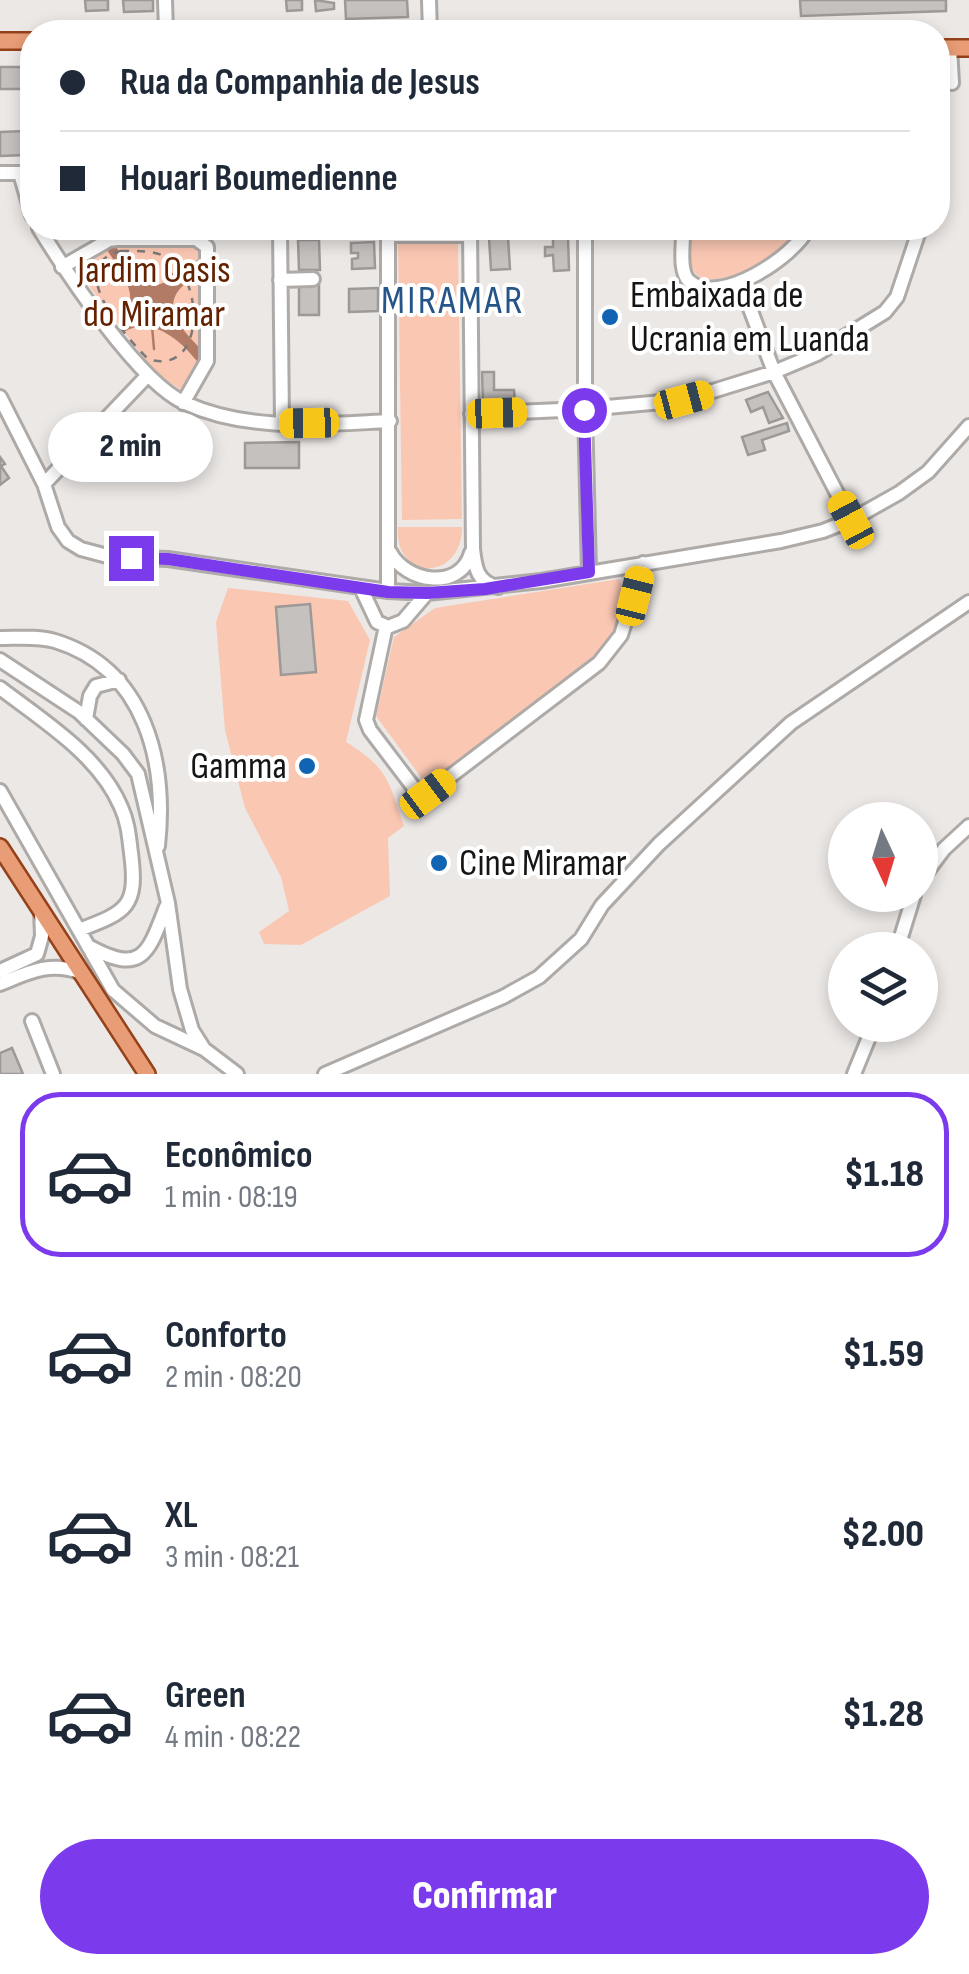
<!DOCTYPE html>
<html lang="pt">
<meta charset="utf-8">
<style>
:root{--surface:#fff;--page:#f6f6f7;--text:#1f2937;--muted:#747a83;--line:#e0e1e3;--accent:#7c3aed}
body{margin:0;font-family:"Sofia Sans Condensed",sans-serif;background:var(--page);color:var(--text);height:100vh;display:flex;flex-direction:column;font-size:38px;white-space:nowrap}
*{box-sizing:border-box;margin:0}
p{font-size:32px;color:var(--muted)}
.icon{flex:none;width:55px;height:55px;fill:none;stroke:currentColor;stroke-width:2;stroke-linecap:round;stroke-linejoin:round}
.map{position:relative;height:1074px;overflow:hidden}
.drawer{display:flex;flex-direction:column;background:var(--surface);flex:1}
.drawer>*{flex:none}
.banner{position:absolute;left:20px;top:20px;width:930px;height:220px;border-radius:40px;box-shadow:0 5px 15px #0003;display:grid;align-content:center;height:220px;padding:0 40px;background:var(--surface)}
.needle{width:65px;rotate:176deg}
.tools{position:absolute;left:828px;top:802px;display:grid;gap:20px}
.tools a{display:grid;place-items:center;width:110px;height:110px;border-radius:50%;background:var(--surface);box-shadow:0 5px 15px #0003;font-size:50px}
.end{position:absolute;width:45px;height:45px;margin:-22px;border:12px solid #7c3aed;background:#fff;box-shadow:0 0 0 5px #fff}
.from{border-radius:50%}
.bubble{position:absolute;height:70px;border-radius:35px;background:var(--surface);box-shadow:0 5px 15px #0003;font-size:32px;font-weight:800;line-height:70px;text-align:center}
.car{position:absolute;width:30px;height:60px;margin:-30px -15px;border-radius:12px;box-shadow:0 0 8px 2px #0007;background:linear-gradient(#f5c518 24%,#345 0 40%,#f5c518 0 76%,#345 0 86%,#f5c518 0)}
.banner b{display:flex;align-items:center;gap:35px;height:95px;font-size:38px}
.banner b+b{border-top:2px solid var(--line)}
.banner i{width:25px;height:25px;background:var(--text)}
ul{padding:18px 0 0;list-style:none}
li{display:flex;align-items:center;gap:30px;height:165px;margin:0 20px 15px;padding:0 20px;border:5px solid transparent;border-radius:40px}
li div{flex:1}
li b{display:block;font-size:38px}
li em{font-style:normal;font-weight:800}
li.current{border-color:var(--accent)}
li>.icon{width:90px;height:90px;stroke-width:1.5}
.cta{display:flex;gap:20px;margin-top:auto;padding:20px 40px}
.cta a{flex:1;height:115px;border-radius:60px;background:var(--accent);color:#fff;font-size:40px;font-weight:800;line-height:115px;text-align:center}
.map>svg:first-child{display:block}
.green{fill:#fac7b3}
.water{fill:#b17b66}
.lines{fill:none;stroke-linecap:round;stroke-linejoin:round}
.stream{stroke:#b17b66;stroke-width:2.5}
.building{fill:#c5c1bf;stroke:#9d9997;stroke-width:2.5}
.minor-casing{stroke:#aeaaa8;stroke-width:18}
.major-casing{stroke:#95421a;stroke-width:20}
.path{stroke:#7c7978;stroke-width:2.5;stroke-dasharray:8 8;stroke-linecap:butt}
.minor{stroke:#fff;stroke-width:12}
.major{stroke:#e99d77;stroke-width:15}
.route{stroke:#7c3aed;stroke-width:12}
.poi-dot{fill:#1064b2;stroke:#fff;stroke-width:4}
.labels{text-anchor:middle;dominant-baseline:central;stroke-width:8;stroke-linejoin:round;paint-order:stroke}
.park-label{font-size:38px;fill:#642100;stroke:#fff}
.poi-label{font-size:38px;fill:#161515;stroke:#fff;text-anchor:start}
.neighbourhood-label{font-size:40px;letter-spacing:2.5px;fill:#255588;stroke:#fff}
</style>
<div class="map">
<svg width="969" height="1074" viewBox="0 0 969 1074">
<rect width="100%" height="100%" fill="#ece8e6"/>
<path class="green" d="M691 228H799C791 239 783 248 771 257 757 268 703 294 692 268 688 258 691 239 691 228Z
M117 242 196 244 201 247 203 365 185 392 156 374 74 266Z
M458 243 462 519 402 520 398 244Z
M398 527H462C462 582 394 582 398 527Z
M619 579 631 602 615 633 584 670 426 784 376 716 394 637 435 608Z
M228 588 348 601 370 640 346 742C389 769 388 780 404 826L388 838 390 896 301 945 264 944 259 932 289 911 281 877 245 808 225 730 216 622Z"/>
<path class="water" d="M115 246 139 278 155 286 176 278 202 256V273C155 297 173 322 203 351L199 364C182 341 152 315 124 332L119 325C143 298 124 276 107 250Z"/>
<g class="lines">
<path class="stream" d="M165 286 172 274
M171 314 189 318
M152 326 154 349"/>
</g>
<path class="building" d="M85 0H108V10L86 11Z
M123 0H153V11L124 12Z
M286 0H302V10L287 11Z
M315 0 334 3V9L316 11Z
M345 0H407L408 17 346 19Z
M800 0H946V11L801 16Z
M0 67H25V89H0Z
M25 131 26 155 0 156V132Z
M355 228H379L380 234 359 235 358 229Z
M508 237 510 269 491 270 489 238Z
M568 238 569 270 554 271 553 255 545 256V247H553V239Z
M298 240H319L320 270H299Z
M374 242 375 268 352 269V259L358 258V253H351V243Z
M299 285H319V315H299Z
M378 288V311L349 312V289Z
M482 372H494V390H514L515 403 483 404Z
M768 392 783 418 769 423 763 407 751 412 746 400Z
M787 423 789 431 762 440 765 450 748 455 742 437Z
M299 442V468H245V443Z
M0 457 5 464 1 466 9 478 0 485Z
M310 604 316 672 281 675 276 607Z
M12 1048 23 1074H0V1053Z"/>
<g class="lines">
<defs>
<path id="minor" d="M165 0 166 32
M429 0 430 32
M950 48 952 83
M0 173H32
M20 173 32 215
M39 228C66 272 139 383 185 403 248 432 323 424 390 421
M280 228 282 423
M470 228 473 549C475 567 477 583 498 587
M585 228V409L589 572
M683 228C684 241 678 271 689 281 718 308 795 256 808 228
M389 235H470
M62 267 109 240 117 239H196L207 247V361L183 403
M280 280 313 279
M740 282 774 372 851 520
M0 397 44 484 58 527 68 541 81 549 111 557 168 559 388 591 427 593 541 581 781 541 823 531 851 520 899 493 928 472 969 426
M471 414 585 409 684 400 774 372 817 354 885 312 897 297 920 228
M44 484 147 376
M390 552C405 582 460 592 471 553
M361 588 377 622 388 627 403 621 427 593
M388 591V228
M386 626 366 720 370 730 417 792 427 794 599 663 621 635 643 563
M0 638C17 638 39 636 55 641 146 669 167 763 158 846
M0 660 79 712 123 754 138 774 168 903 180 989 192 1030 204 1049
M0 688C43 721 99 755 121 807 128 822 129 837 131 853 138 907 127 912 79 930
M86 719 90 696 96 686 119 680
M0 791 113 990 155 1026 204 1049 237 1074
M920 881 944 849 969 826
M90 947C142 975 148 954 166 907
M897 950 914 895
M0 971 37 954 42 936 41 910
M0 984C27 973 50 961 79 972
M32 1021 53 1074
M325 1074 503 997 539 977 581 939 602 905 659 844 791 723 969 602
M854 1074 874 1025"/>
<path id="major" d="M0 41H32
M938 48H969
M0 847 147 1074"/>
</defs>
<use href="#minor" class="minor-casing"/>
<use href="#major" class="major-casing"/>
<path class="path" d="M121 251C138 251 154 250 168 258 204 279 206 377 148 359 125 336 62 265 121 251Z"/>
<use href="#minor" class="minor"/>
<use href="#major" class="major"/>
</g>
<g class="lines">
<path class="route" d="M131 558 168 559 388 592 427 593 485 589 589 572 584 410"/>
</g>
<g class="poi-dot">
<circle cx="610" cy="317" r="10"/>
<circle cx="307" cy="766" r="10"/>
<circle cx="439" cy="863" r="10"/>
</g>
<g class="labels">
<g class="park-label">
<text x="154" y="270">Jardim Oasis<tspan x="154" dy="44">do Miramar</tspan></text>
</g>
<g class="poi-label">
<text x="630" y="295">Embaixada de<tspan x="630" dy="44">Ucrania em Luanda</tspan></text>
<text x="287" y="766" text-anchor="end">Gamma</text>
<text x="459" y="863">Cine Miramar</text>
</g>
<g class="neighbourhood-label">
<text x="453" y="301">MIRAMAR</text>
</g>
</g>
</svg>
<div class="tools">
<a><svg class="needle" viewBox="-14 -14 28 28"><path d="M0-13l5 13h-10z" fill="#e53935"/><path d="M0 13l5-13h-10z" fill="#747a83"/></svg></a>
<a><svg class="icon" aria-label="layers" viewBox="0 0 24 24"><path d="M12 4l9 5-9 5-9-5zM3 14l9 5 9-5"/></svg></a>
</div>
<i class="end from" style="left:584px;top:410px"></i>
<i class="end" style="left:131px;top:558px"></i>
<div class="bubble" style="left:48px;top:412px;width:165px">2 min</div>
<i class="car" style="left:684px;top:400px;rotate:75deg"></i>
<i class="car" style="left:497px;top:413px;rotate:88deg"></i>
<i class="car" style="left:309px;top:423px;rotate:269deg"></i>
<i class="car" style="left:851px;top:520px;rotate:332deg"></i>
<i class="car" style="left:635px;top:596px;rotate:14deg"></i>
<i class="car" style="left:428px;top:794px;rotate:53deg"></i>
<div class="banner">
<b><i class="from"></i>Rua da Companhia de Jesus</b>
<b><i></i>Houari Boumedienne</b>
</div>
</div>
<section class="drawer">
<ul>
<li class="current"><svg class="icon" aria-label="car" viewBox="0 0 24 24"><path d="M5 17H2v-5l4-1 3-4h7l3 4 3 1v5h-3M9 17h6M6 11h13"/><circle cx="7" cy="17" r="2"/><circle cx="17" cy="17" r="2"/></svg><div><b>Econômico</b><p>1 min · 08:19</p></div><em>$1.18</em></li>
<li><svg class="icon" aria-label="car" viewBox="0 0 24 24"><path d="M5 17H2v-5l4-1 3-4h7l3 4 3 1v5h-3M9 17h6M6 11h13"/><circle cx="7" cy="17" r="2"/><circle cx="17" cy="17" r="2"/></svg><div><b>Conforto</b><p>2 min · 08:20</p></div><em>$1.59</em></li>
<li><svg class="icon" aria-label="car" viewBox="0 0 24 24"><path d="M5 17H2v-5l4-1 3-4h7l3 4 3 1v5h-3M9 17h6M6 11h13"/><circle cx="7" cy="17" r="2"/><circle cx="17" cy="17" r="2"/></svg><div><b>XL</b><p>3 min · 08:21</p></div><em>$2.00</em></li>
<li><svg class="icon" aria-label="car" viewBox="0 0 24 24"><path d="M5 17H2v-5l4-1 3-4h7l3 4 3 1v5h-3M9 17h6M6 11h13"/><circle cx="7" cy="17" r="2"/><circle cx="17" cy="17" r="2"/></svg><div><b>Green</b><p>4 min · 08:22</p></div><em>$1.28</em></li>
</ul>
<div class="cta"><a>Confirmar</a></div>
</section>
